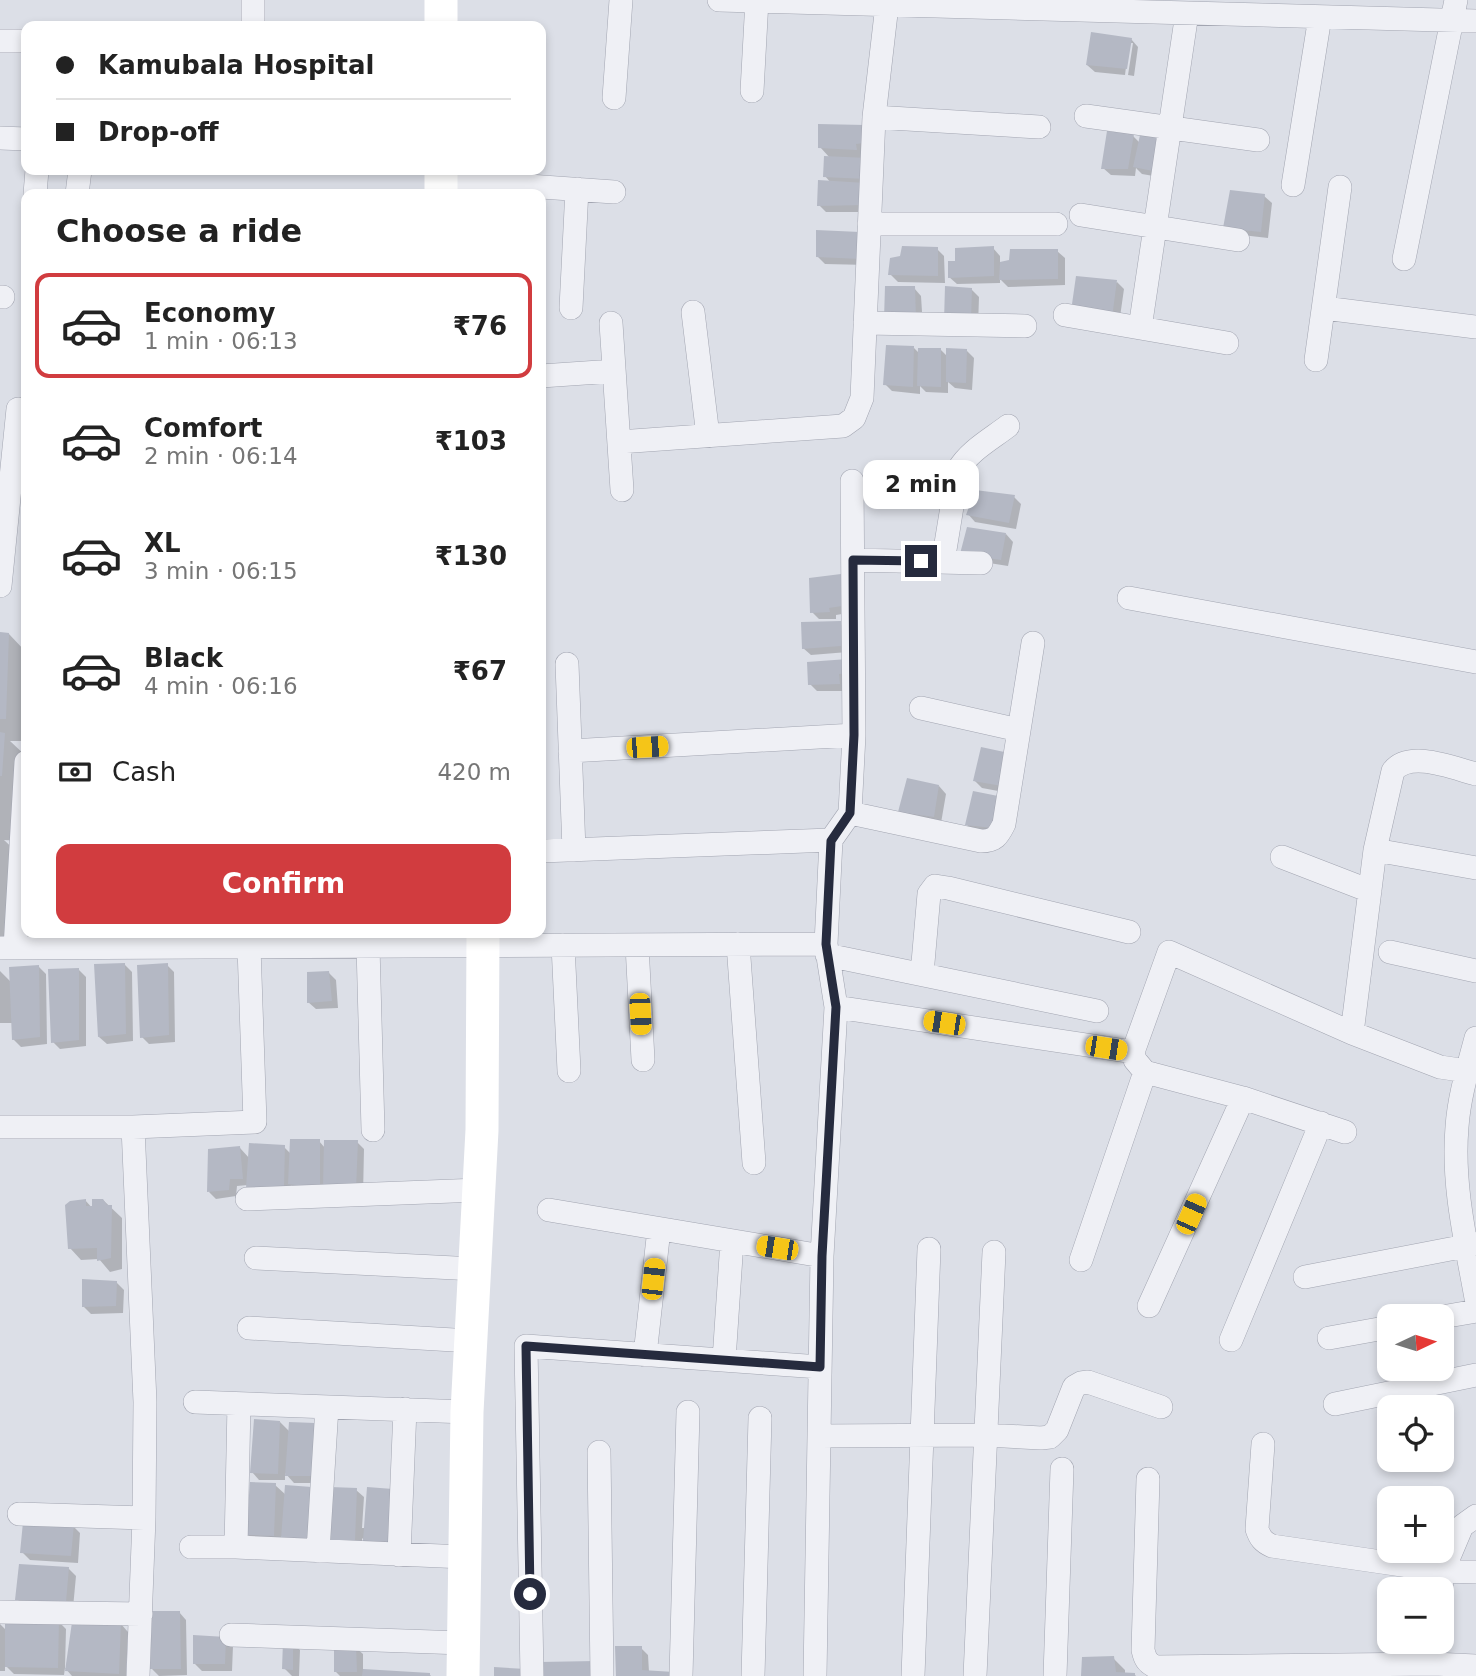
<!DOCTYPE html>
<meta charset="utf-8">
<style>
:root{--surface:#fff;--page:#f2f2f2;--text:#222;--muted:#767676;--line:#e0e0e0;--accent:#d13c3f}
body{margin:0;font-family:"DejaVu Sans",sans-serif;background:var(--page);color:var(--text);height:100vh;display:flex;flex-direction:column;font-size:26px;white-space:nowrap}
*{box-sizing:border-box;margin:0}
p{font-size:23px;color:var(--muted)}
.icon{flex:none;width:38px;height:38px;fill:none;stroke:currentColor;stroke-width:2;stroke-linecap:round;stroke-linejoin:round}
.map{position:relative;flex:1;overflow:hidden}
.panel{position:absolute;left:21px;top:189px;width:525px;height:749px;display:flex;flex-direction:column;background:var(--surface);border-radius:14px;box-shadow:0 4px 10px #0003}
.panel>*{flex:none}
.guide{position:absolute;left:21px;top:21px;width:525px;height:154px;border-radius:14px;box-shadow:0 4px 10px #0003;display:grid;align-content:center;height:154px;padding:0 35px;background:var(--surface)}
.needle{width:46px;rotate:86deg}
.controls{position:absolute;left:1377px;top:1304px;display:grid;gap:14px}
.controls a{display:grid;place-items:center;width:77px;height:77px;border-radius:14px;background:var(--surface);box-shadow:0 4px 10px #0003;font-size:35px}
.end{position:absolute;width:32px;height:32px;margin:-16px;border:9px solid #262b3e;background:#fff;box-shadow:0 0 0 4px #fff}
.from{border-radius:50%}
.bubble{position:absolute;height:49px;border-radius:14px;background:var(--surface);box-shadow:0 4px 10px #0003;font-size:23px;font-weight:700;line-height:49px;text-align:center}
.car{position:absolute;width:21px;height:42px;margin:-21px -10px;border-radius:9px;box-shadow:0 0 5px 2px #0007;background:linear-gradient(#f5c518 24%,#345 0 40%,#f5c518 0 76%,#345 0 86%,#f5c518 0)}
.guide b{display:flex;align-items:center;gap:24px;height:66px;font-size:26px}
.guide b+b{border-top:2px solid var(--line)}
.guide i{width:18px;height:18px;background:var(--text)}
ul{padding:0;list-style:none}
li{display:flex;align-items:center;gap:21px;height:105px;margin:0 14px 10px;padding:0 21px;border:4px solid transparent;border-radius:14px}
li div{flex:1}
li b{display:block;font-size:26px}
li em{font-style:normal;font-weight:700}
li.selected{border-color:var(--accent)}
li>.icon{width:63px;height:63px;stroke-width:1.5}
h2{padding:0 35px;font-size:32px;line-height:84px}
.pay{display:flex;align-items:center;gap:18px;height:77px;padding:0 35px;font-size:26px}
.pay p{margin-inline-start:auto}
.action{display:flex;gap:14px;margin-top:auto;padding:14px 35px}
.action a{flex:1;height:80px;border-radius:14px;background:var(--accent);color:#fff;font-size:28px;font-weight:700;line-height:80px;text-align:center}
.map>svg:first-child{display:block}
.shadow{fill:#0003}
.building{fill:#b4b8c4}
.lines{fill:none;stroke-linecap:round;stroke-linejoin:round}
.street-casing{stroke:#a2a5b1;stroke-width:24}
.street{stroke:#eff0f5;stroke-width:23}
.secondary{stroke:#fff;stroke-width:33}
.route{stroke:#262b3e;stroke-width:9}
</style>
<div class="map">
<svg width="1476" height="1676" viewBox="0 0 1476 1676">
<rect width="100%" height="100%" fill="#dcdfe7"/>
<path class="shadow" d="M1131 39 1138 47 1134 76 1128 75 1133 43H1129L1125 75 1095 72 1087 65Z
M871 134 872 212H826L819 205 831 183 825 176 830 158 820 147Z
M1133 136 1140 143 1165 178 1142 174 1136 168 1135 176 1111 175 1103 168Z
M1264 196 1272 203 1268 238 1233 234Z
M818 232 868 265 825 264 817 256Z
M993 248 1000 256V264L1057 251 1065 258V285L1008 287 1000 279V283L957 284 949 277 957 262Z
M937 249 944 256 945 283 898 282 890 274Z
M1117 282 1124 289 1119 324 1080 318Z
M914 288 921 296 923 327 886 318Z
M971 289 979 297 978 327 953 328Z
M914 348 920 354 940 349 947 356 966 350 974 358 972 390 955 388 948 382V393L926 392 920 386V394L892 391 885 384Z
M1014 497 1021 504 1016 529 975 522 968 514Z
M1006 534 1013 542 1008 566 970 560Z
M840 576 848 583 854 612 836 615V619H819L812 612Z
M840 623 847 630 848 652 811 655 803 648Z
M0 634H9L26 652V741H10L26 756 22 841 4 840 20 855 15 939H0Z
M847 660 846 691H817L810 684Z
M983 749 1009 793 982 788 975 781Z
M939 786 946 794 941 823 907 819 899 811Z
M1008 822 999 835 975 832 967 825Z
M179 933H203V935Z
M124 964 132 972 133 1041 107 1044 99 1037Z
M167 965 174 972 175 1042 149 1044 142 1037Z
M39 967 46 974 47 1044 21 1047 13 1039V1023H0V971L11 982Z
M78 969 86 977V1046L60 1049 53 1042Z
M329 973 336 980 338 1008 316 1009 308 1002Z
M319 1141 325 1148 357 1142 364 1149 363 1196 297 1191 291 1185 290 1194 248 1185 237 1186 236 1196 216 1199 209 1192 240 1148 250 1159 284 1147 291 1154Z
M85 1200 94 1210 103 1200 122 1218V1269L110 1272 99 1259 81 1260 70 1248Z
M116 1282 124 1290 123 1313 91 1314 83 1306Z
M280 1422 290 1432 320 1483H294L285 1473V1480H259L252 1472Z
M275 1485 286 1495 290 1546 281 1536V1543L255 1542 248 1535Z
M368 1489 397 1549 372 1548 362 1538V1548H336L356 1490 364 1497 362 1528H366Z
M73 1526 80 1533 78 1563 30 1560 22 1552Z
M68 1568 76 1576 73 1608 25 1607 17 1599Z
M179 1612 186 1620 187 1675 159 1676 152 1669Z
M59 1622 66 1629 65 1668H67L121 1624 128 1632 126 1676H72L65 1668 64 1675 14 1674 5 1665V1671H0V1624L7 1631Z
M226 1639 233 1646 232 1671H202L195 1664Z
M292 1643 300 1650 299 1676H292L284 1668Z
M355 1647 363 1654V1670L429 1674 431 1676H340L336 1672Z
M641 1648 648 1655 649 1672 617 1676Z
M1113 1658 1125 1670V1674H1134L1136 1676H1083Z"/>
<path class="building" d="M1091 32 1132 38 1127 69 1086 65Z
M818 124 865 125 864 143 856 144 857 150 818 148Z
M1107 131 1134 134 1128 169H1101Z
M1140 135H1164L1158 172 1133 167Z
M824 156 867 158 866 179 823 177Z
M818 180 866 183 865 205 817 206Z
M1230 190 1265 194 1261 232 1223 228Z
M816 230 860 232 861 259 816 257Z
M902 246 938 247V276L888 275 890 258 900 256Z
M994 246V276L948 278V261H955V248Z
M1010 249H1058V279L999 280 1000 262 1009 260Z
M1076 276 1117 280 1112 318 1071 311Z
M885 286H915L916 320 884 319Z
M945 286 972 288 971 320 944 321Z
M886 345 914 346 913 387 883 385Z
M918 348H941V387L917 386Z
M946 348 967 349 966 383 946 382Z
M975 490 1015 495 1009 523 966 515Z
M967 527 1006 533 1001 560 960 554Z
M841 574V583L848 582V605L829 608 830 612 810 613 809 578Z
M841 621V646L802 649 801 622Z
M0 632 9 633 6 719H0Z
M848 659 849 673 839 674 840 684 808 685 807 662Z
M0 732 5 733 2 776H0Z
M981 747 1009 753 1002 786 973 781Z
M907 778 939 785 934 817 898 812Z
M973 791 1003 797 993 828 965 825Z
M125 963 126 1034 98 1037 94 964Z
M168 963 169 1035 140 1038 137 965Z
M39 965 40 1037 12 1040 9 967Z
M79 968V1040L51 1043 48 969Z
M329 971 332 1001 307 1003V972Z
M290 1139H320V1188L288 1184Z
M324 1140H358L356 1190 323 1188Z
M249 1143 285 1145 284 1187 246 1188Z
M240 1146 243 1179H230L229 1190 207 1192 208 1149Z
M86 1199V1206H92V1199H103L107 1205H112L111 1258 97 1261V1248L68 1249 65 1205 70 1201Z
M82 1279 117 1281 116 1306 82 1307Z
M254 1419 280 1421 278 1474 250 1473Z
M289 1422 315 1423 313 1476H285Z
M250 1482 276 1483 274 1536 246 1535Z
M285 1485 312 1487 309 1540 281 1539Z
M330 1487 357 1488 355 1541H327Z
M367 1487 393 1489 391 1542 363 1541Z
M23 1522 74 1524 71 1556 20 1553Z
M19 1564 69 1567 66 1602 15 1600Z
M152 1611H180L181 1669H150Z
M5 1620H59L58 1668 5 1667Z
M72 1622H121L119 1674 65 1671Z
M193 1635 226 1637 225 1664H193Z
M283 1641H293V1670L282 1669Z
M334 1644 356 1645 357 1672H334Z
M615 1646H642V1670L674 1672V1676H616Z
M1114 1656 1116 1672 1135 1673V1676H1081L1082 1657Z
M596 1661V1676H539V1662Z
M494 1667 526 1669V1676H494Z
M363 1669 430 1673V1676H362Z"/>
<g class="lines">
<defs>
<path id="street" d="M253 0V26
M719 0 1476 21
M0 41H26
M752 91 757 0
M614 98 621 0
M1086 116 1258 140
M874 117 1039 127
M0 138 26 139
M441 180 614 192
M1293 185 1320 17
M35 194 37 170
M77 194 80 170
M1081 215 1238 240
M869 224H1056
M1404 259 1456 0
M0 297H3
M571 308 577 189
M1324 308 1476 327
M693 312 708 436
M1065 315 1227 343
M611 323 622 490
M865 323 1025 326
M1140 328 1187 13
M1316 360 1340 187
M541 376 614 371
M619 442 843 426 854 418 862 398 874 117 887 5
M853 560 981 563
M943 562 958 470C969 451 991 439 1008 426
M0 586 18 409
M1129 598 1476 662
M567 664 574 850
M921 708 1019 730
M570 751 854 735
M850 813 981 841C995 841 998 836 1004 824L1033 643
M1375 850 1476 868
M541 851 831 840
M1282 857 1370 891
M738 944 754 1163
M563 945 569 1071
M637 945 643 1060
M368 946 373 1130
M0 948 826 944
M15 948 26 762
M1390 952 1476 971
M827 955 1097 1011
M922 974 929 894 935 886 948 888 1129 932
M836 1007 1133 1052 1135 1060 1145 1072 1243 1098 1345 1132
M1352 1033 1375 850 1393 771C1410 750 1453 768 1476 774
M1476 1038C1468 1068 1459 1097 1457 1127 1452 1185 1466 1242 1476 1298
M1133 1052 1169 952 1352 1033 1440 1067 1467 1071
M0 1127H133L255 1122 249 947
M133 1127 145 1402 144 1518 138 1676
M247 1199 479 1190
M549 1210 822 1256
M256 1258 475 1269
M1081 1260 1145 1072
M1305 1277 1476 1244
M1149 1306 1243 1098
M1442 1317 1476 1311
M249 1328 471 1341
M1329 1338 1390 1327
M1231 1340 1321 1123
M645 1355 659 1229
M724 1360 732 1241
M195 1402 467 1412
M1335 1404 1476 1375
M819 1436 986 1435 1041 1438 1050 1437 1057 1430 1074 1387 1081 1383 1088 1382 1161 1407
M1263 1444 1257 1529C1260 1538 1263 1542 1272 1546L1443 1571 1476 1572
M599 1452 602 1676
M1148 1479 1143 1650C1145 1659 1147 1663 1156 1667L1434 1664 1476 1666
M19 1514 144 1518
M191 1547H236L464 1557
M236 1547 239 1404
M318 1551 327 1407
M399 1555 405 1409
M1441 1589 1443 1571 1462 1526 1476 1516
M0 1612 141 1614
M231 1635 463 1643
M532 1676 526 1346 820 1367
M681 1676 688 1412
M753 1676 760 1418
M815 1676 822 1256 836 1007 826 944 831 840 850 813 854 735 852 481
M913 1676 929 1249
M975 1676 994 1252
M1055 1676 1062 1469"/>
</defs>
<use href="#street" class="street-casing"/>
<use href="#street" class="street"/>
<path class="secondary" d="M441 0V26
M441 170V194
M463 1676 467 1412 482 1130 483 933"/>
</g>
<g class="lines">
<path class="route" d="M530 1594 526 1346 820 1367 822 1256 836 1007 826 944 831 841 850 813 854 735 853 560 921 561"/>
</g>
</svg>
<div class="controls">
<a><svg class="needle" viewBox="-14 -14 28 28"><path d="M0-13l5 13h-10z" fill="#e53935"/><path d="M0 13l5-13h-10z" fill="#767676"/></svg></a>
<a><svg class="icon" aria-label="locate" viewBox="0 0 24 24"><circle cx="12" cy="12" r="6"/><path d="M12 2v4M12 18v4M2 12h4M18 12h4"/></svg></a>
<a>+</a>
<a>−</a>
</div>
<i class="end from" style="left:530px;top:1594px"></i>
<i class="end" style="left:921px;top:561px"></i>
<div class="bubble" style="left:863px;top:460px;width:116px">2 min</div>
<i class="car" style="left:647px;top:747px;rotate:87deg"></i>
<i class="car" style="left:640px;top:1014px;rotate:177deg"></i>
<i class="car" style="left:944px;top:1023px;rotate:279deg"></i>
<i class="car" style="left:1106px;top:1048px;rotate:99deg"></i>
<i class="car" style="left:1191px;top:1214px;rotate:24deg"></i>
<i class="car" style="left:777px;top:1248px;rotate:279deg"></i>
<i class="car" style="left:653px;top:1279px;rotate:6deg"></i>
<div class="guide">
<b><i class="from"></i>Kamubala Hospital</b>
<b><i></i>Drop-off</b>
</div>
<section class="panel">
<h2>Choose a ride</h2>
<ul>
<li class="selected"><svg class="icon" aria-label="car" viewBox="0 0 24 24"><path d="M5 17H2v-5l4-1 3-4h7l3 4 3 1v5h-3M9 17h6M6 11h13"/><circle cx="7" cy="17" r="2"/><circle cx="17" cy="17" r="2"/></svg><div><b>Economy</b><p>1 min · 06:13</p></div><em>₹76</em></li>
<li><svg class="icon" aria-label="car" viewBox="0 0 24 24"><path d="M5 17H2v-5l4-1 3-4h7l3 4 3 1v5h-3M9 17h6M6 11h13"/><circle cx="7" cy="17" r="2"/><circle cx="17" cy="17" r="2"/></svg><div><b>Comfort</b><p>2 min · 06:14</p></div><em>₹103</em></li>
<li><svg class="icon" aria-label="car" viewBox="0 0 24 24"><path d="M5 17H2v-5l4-1 3-4h7l3 4 3 1v5h-3M9 17h6M6 11h13"/><circle cx="7" cy="17" r="2"/><circle cx="17" cy="17" r="2"/></svg><div><b>XL</b><p>3 min · 06:15</p></div><em>₹130</em></li>
<li><svg class="icon" aria-label="car" viewBox="0 0 24 24"><path d="M5 17H2v-5l4-1 3-4h7l3 4 3 1v5h-3M9 17h6M6 11h13"/><circle cx="7" cy="17" r="2"/><circle cx="17" cy="17" r="2"/></svg><div><b>Black</b><p>4 min · 06:16</p></div><em>₹67</em></li>
</ul>
<div class="pay"><svg class="icon" aria-label="cash" viewBox="0 0 24 24"><path d="M3 7h18v10H3z"/><circle cx="12" cy="12" r="2"/></svg>Cash<p>420 m</p></div>
<div class="action"><a>Confirm</a></div>
</section>
</div>
